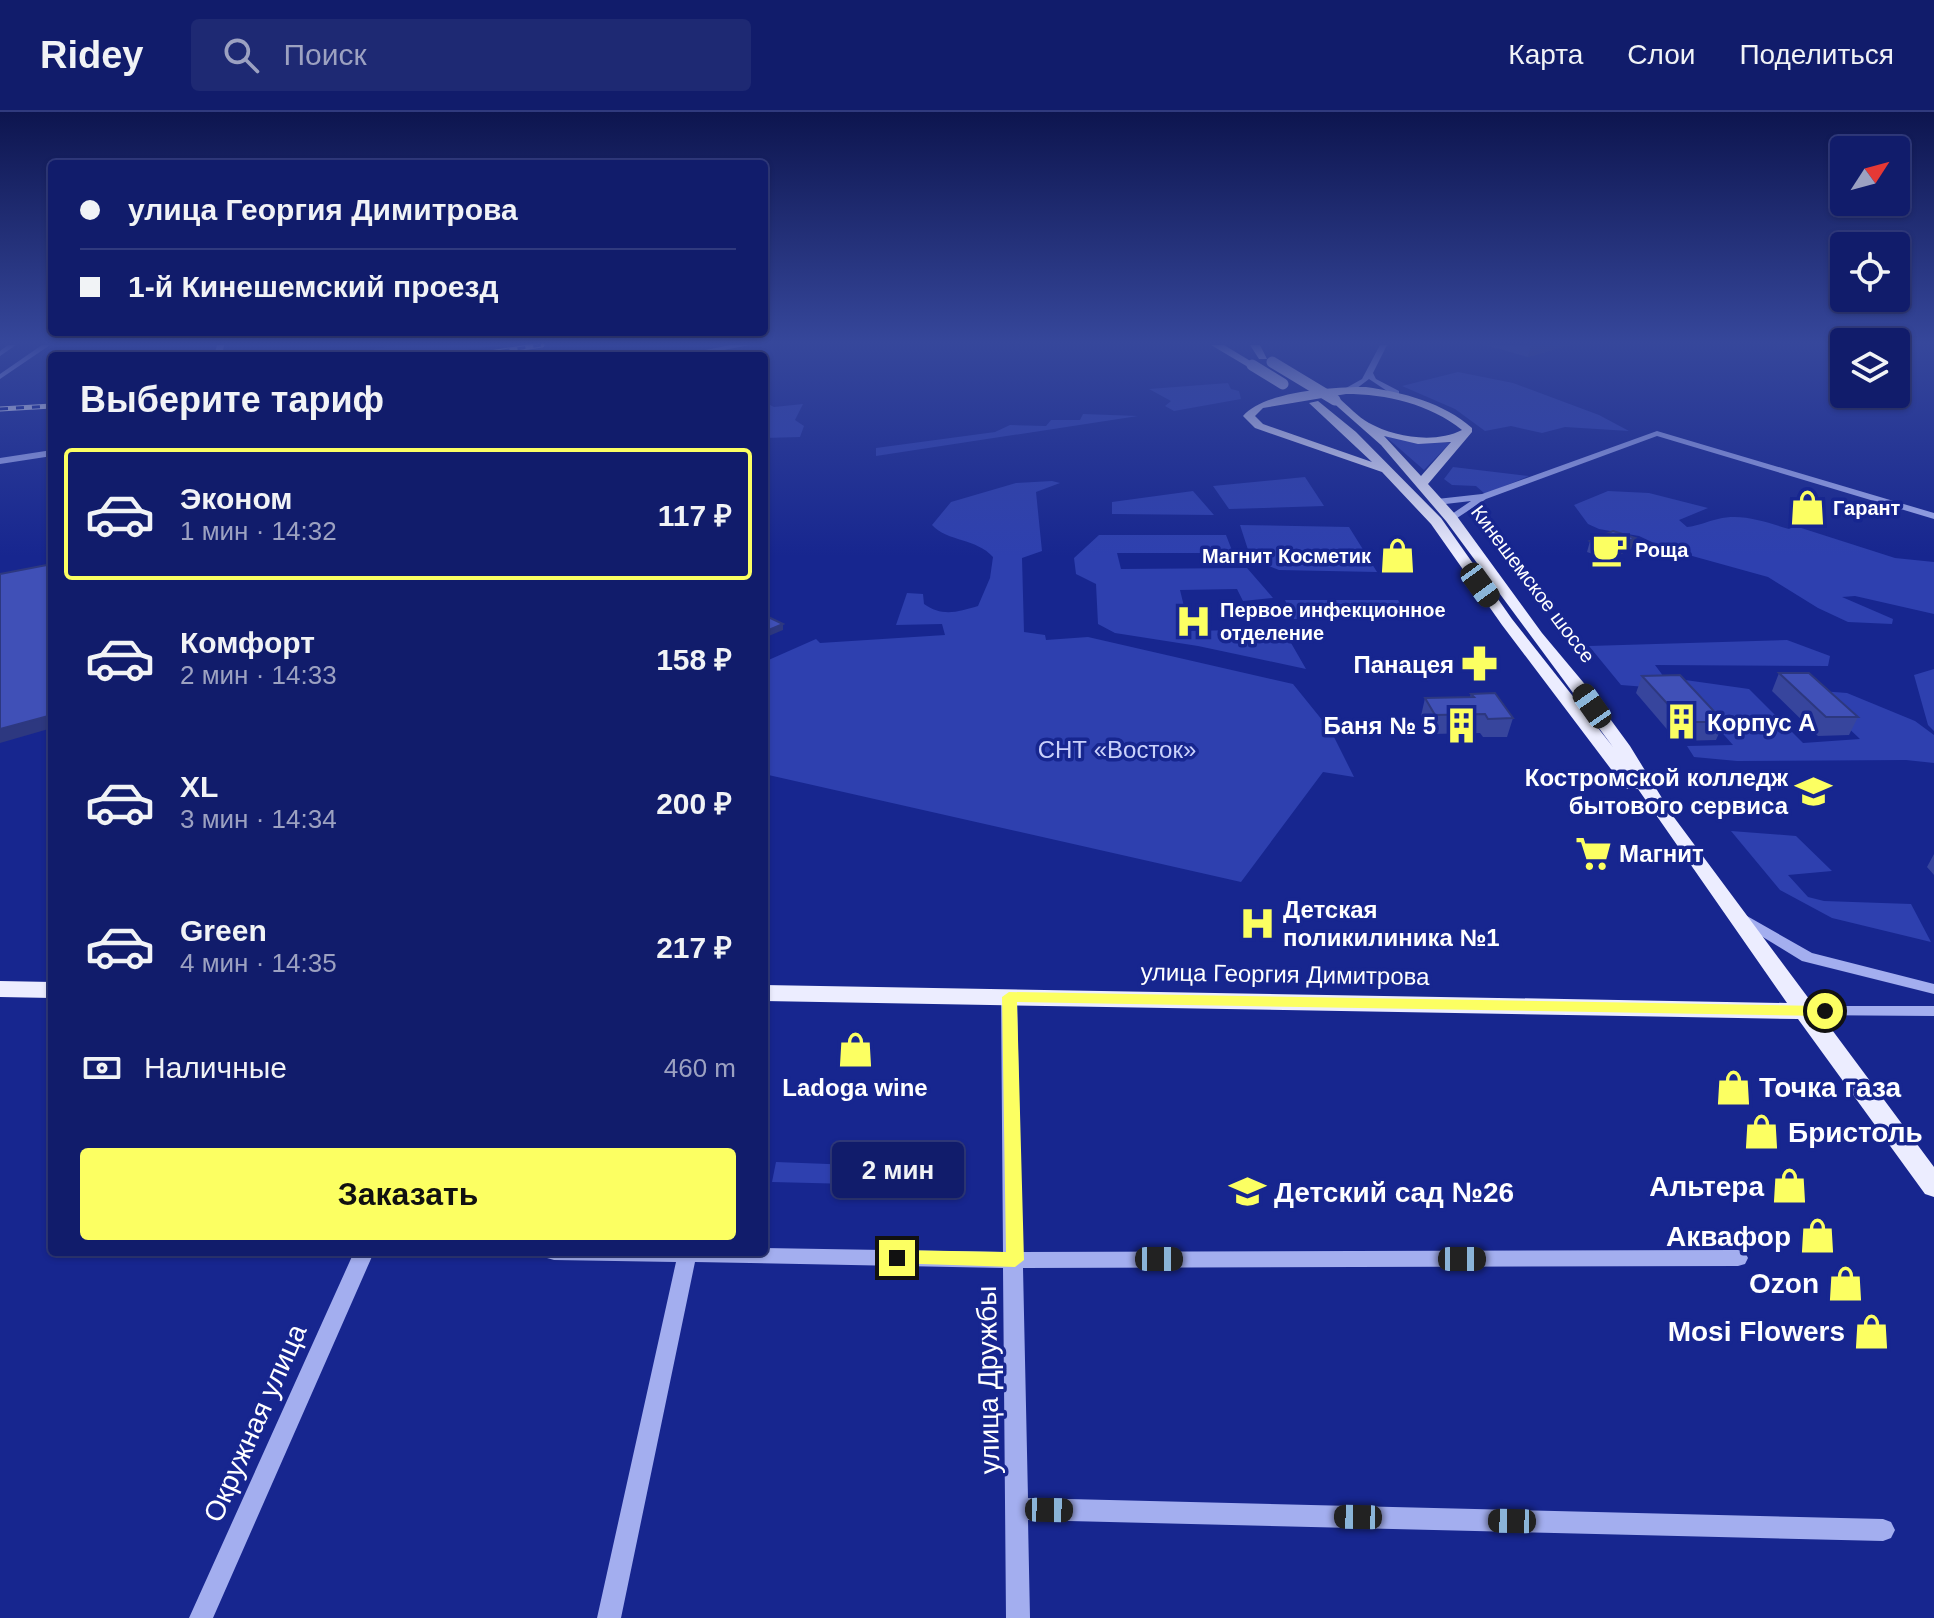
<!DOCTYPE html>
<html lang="ru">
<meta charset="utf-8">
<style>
:root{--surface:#111c6b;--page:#1e2973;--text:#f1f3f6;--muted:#9ca1c1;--line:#303a7e;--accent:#fcff62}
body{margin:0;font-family:Helvetica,sans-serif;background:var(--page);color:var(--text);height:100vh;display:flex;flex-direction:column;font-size:30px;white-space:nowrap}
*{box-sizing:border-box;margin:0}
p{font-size:26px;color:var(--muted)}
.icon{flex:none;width:44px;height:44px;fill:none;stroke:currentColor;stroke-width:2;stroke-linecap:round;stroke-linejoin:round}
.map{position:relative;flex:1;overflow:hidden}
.drawer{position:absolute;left:48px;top:240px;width:720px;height:904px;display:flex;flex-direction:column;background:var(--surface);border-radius:8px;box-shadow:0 2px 6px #0004,0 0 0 2px var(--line)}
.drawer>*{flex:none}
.hud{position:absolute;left:48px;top:48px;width:720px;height:176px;border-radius:8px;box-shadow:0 2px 6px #0004,0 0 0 2px var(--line);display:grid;align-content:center;height:176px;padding:0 32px;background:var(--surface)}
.needle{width:52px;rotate:54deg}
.buttons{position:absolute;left:1830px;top:24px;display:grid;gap:16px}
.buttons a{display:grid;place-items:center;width:80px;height:80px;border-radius:8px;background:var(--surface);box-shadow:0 2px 6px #0004,0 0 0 2px var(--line);font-size:40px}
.end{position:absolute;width:36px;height:36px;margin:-18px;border:10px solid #fcff62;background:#111;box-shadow:0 0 0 4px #111}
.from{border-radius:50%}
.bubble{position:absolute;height:56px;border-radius:8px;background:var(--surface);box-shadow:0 2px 6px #0004,0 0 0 2px var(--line);font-size:26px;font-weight:800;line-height:56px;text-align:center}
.car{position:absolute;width:24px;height:48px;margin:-24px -12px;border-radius:10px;box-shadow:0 0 6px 2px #0007;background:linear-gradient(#222 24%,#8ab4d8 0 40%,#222 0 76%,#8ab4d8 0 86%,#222 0)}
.hud b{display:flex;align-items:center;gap:28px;height:76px;font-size:30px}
.hud b+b{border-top:2px solid var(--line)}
.hud i{width:20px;height:20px;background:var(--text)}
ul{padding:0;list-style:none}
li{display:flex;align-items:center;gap:24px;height:132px;margin:0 16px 12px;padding:0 16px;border:4px solid transparent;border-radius:8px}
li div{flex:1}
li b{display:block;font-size:30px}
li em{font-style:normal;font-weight:800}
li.active{border-color:var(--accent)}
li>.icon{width:72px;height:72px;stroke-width:1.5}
h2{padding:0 32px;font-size:36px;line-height:96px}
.pay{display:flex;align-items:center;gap:20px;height:88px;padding:0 32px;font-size:30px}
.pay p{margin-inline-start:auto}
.primary-button{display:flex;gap:16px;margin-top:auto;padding:16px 32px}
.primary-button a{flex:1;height:92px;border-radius:8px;background:var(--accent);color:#111;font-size:32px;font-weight:800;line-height:92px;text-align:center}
header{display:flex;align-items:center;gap:48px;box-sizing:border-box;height:112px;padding:0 40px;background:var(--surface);border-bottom:2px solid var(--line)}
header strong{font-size:38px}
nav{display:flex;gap:44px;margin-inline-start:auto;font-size:28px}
.search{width:560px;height:72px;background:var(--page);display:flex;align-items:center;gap:20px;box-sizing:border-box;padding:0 28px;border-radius:8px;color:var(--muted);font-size:30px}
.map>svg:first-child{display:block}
.green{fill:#2e40af}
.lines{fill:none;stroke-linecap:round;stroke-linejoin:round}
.minor{fill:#a3aeef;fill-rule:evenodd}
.major{fill:#ecedff;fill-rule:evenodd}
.rail-casing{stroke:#fff;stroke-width:5}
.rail{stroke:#17268f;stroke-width:3;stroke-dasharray:8;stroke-linecap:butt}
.major-bridge{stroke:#ecedff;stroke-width:11}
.wall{fill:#37459d}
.shaded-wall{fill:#2d3880}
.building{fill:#4050b7;stroke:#2d3880;stroke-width:2}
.route{fill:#fcff62}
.labels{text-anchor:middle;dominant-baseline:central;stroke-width:7;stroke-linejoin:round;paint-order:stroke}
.far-poi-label{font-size:20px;font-weight:bold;fill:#fff;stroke:#17268f;text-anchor:start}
.far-street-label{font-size:20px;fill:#fff;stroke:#17268f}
.poi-label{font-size:24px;font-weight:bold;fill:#fff;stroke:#17268f;text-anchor:end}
.park-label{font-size:24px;fill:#cad1fb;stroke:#17268f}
.street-label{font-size:24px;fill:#fff;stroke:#17268f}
.near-poi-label{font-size:28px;font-weight:bold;fill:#fff;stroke:#17268f;text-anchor:end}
.near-street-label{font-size:28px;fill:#fff;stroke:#17268f}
</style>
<header>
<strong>Ridey</strong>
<div class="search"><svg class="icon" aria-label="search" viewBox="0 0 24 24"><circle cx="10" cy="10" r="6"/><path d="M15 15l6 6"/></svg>Поиск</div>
<nav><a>Карта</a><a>Слои</a><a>Поделиться</a></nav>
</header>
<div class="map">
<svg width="1934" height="1506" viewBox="0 0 1934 1506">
<rect width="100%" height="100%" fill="#17268f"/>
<path class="green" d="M400 233H500L427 244H333Z
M1458 260 1513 271 1599 303 1629 319 1565 315 1542 321 1511 314 1485 319 1455 297 1402 274Z
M1228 271 1231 277 1239 279 1241 287 1174 299 1165 294 1171 289 1149 277Z
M764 290 774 295 803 292 795 308 804 314 800 325 764 326V312L770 307 764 305Z
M1083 302 1138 304 876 344V336L995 320 1010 313 1046 314 1051 308H1080Z
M1385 324 1413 330 1450 331 1424 358Z
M1453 355 1529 364 1485 382 1476 374 1452 373 1444 367Z
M1305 365 1324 394 1229 397 1213 374Z
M1052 369 1060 371 1036 380 1042 439 1022 446 1024 520 1045 523 1046 528 1088 525 1293 572 1331 619 1354 665 1323 660 1241 770 764 662V550L816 527 820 531 945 523 942 512 896 513 907 481 923 482 924 492C942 505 958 500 978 494L990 466 993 445C976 426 948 430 932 413L951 390 1016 371Z
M1193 379 1214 403 1112 402V390Z
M1608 379 1649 381 1708 396 1679 408 1687 415C1699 414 1707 409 1718 407 1742 401 1765 410 1789 417L1795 414 1895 446 1934 450V502L1855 484 1842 485 1893 507 1892 512 1848 510 1818 496 1768 465 1667 437 1639 424 1599 417 1588 412 1574 393Z
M1240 413 1349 415 1377 460 1279 458 1251 447Z
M1099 423H1226L1233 441H1117L1121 457 1247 456 1273 486 1243 489 1237 477 1180 478 1190 519 1283 517 1306 557 1198 534 1115 521 1098 512 1096 472 1076 462 1074 446Z
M1285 488H1398L1409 506 1294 507Z
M1787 528 1830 544 1828 554 1655 553 1664 565 1749 577 1803 631 1860 627 1808 578 1847 581 1915 609 1934 623V651L1906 648 1737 649 1694 645 1687 634 1733 633 1684 578 1621 573 1589 534Z
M1934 557V619L1928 613 1914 563Z
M1731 719 1796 724 1832 759 1788 763 1808 785 1824 789 1911 792 1931 830 1832 806 1780 778Z
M776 1050 854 1053 851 1072 772 1070Z"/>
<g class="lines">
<path class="minor" d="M8 233H16L0 244V239Z
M42 233H50L0 267V262Z
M217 233H224L222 244H214Z
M731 233H750L692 244H675Z
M1380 233H1387L1373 261 1376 267 1399 279V283H1393L1369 267 1352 280H1346V276L1362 267Z
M1657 319 1934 401V407L1657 324 1486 387 1454 408 1446 406 1471 389 1437 393 1432 390 1437 387 1482 382Z
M52 338V344L0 352V346Z
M1740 800 1812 841 1934 872V882L1802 849 1735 808 1733 805 1735 802Z
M1009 880 1015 881 1017 885 1022 1140 1738 1138 1745 1140 1748 1146 1745 1152 1738 1154 1023 1156 1028 1386 1883 1407 1891 1410 1895 1418 1891 1426 1883 1429 1028 1408 1030 1506H1006L1003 1156 695 1150 621 1506H597L676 1150 554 1148 547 1146 544 1140H764V1136L1003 1140 1001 885 1003 881Z
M1804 894H1934V904L1798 903 1796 899 1798 895Z
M354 1140H374L213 1506H189Z"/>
<path class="major" d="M1211 233H1224L1257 253 1248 255Z
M1250 233H1260L1267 247H1259Z
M1366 275C1402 280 1444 291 1472 316V320L1428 372 1456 403 1542 521 1583 570 1630 634 1673 704 1934 1055V1085L1925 1082 1798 907 764 889V873L1787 891 1638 677H1626L1502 513 1431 412 1382 360 1255 316 1243 304C1265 279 1333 275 1366 275ZM1346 282C1386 282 1430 292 1462 318 1435 332 1394 325 1369 311 1358 305 1348 294 1339 286L1330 288 1381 333 1446 409 1613 635 1512 507 1441 406 1356 320 1318 289 1309 291 1372 350 1263 312 1255 304 1263 296ZM1384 324 1418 332 1451 330 1421 364Z
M0 869 52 870V886L0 885Z"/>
<defs>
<path id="rail" d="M470 244 542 233
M0 297 52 294"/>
</defs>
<use href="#rail" class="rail-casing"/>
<use href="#rail" class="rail"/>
<path class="major-bridge" d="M1272 250 1335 288
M1252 253 1283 272"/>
</g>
<path class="wall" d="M1485 233H1570L1528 245Z
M1590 429 1631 437 1609 448 1587 440Z
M1779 561 1858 605 1849 623 1818 624 1772 579Z
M1642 564 1724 610 1716 628 1677 629 1636 581Z
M1471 582 1513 606 1507 625H1483L1480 621 1431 622 1421 604 1425 586 1470 585Z
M1934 742V763L1927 755Z"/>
<path class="shaded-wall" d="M1531 233H1570L1528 245Z
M1635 426 1631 437 1609 448 1612 437Z
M783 512V518L764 526V520Z
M52 603V616L0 631V617Z"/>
<path class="building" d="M1613 419 1635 426 1612 437 1590 429Z
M52 452V603L0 617V462Z
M764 503 783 512 764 520Z
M1779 561H1809L1858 605H1826Z
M1680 563 1724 610H1684L1642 564Z
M1495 581 1513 606 1488 607 1485 602 1435 603 1425 586 1474 585 1471 582Z"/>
<linearGradient id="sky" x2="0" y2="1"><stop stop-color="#0d154f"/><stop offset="0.52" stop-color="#36479b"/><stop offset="1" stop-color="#36479b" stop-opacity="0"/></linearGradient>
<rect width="1934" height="444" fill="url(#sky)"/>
<path class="route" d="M1009 880 1825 894 1832 899 1825 904 1017 890 1024 1148 1015 1155 890 1151 888 1146 897 1138 1006 1140 1002 885Z"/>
<defs>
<symbol id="shop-bare" viewBox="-9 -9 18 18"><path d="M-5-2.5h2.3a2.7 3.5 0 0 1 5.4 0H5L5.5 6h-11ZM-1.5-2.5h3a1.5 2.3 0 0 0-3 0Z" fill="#fcff62" stroke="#17268f" stroke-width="2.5" paint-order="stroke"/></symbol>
<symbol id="cafe-bare" viewBox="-9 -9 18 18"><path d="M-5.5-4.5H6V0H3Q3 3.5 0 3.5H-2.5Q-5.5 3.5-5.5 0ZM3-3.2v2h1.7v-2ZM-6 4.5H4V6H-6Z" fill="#fcff62" stroke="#17268f" stroke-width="2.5" paint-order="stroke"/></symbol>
<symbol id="hospital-bare" viewBox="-9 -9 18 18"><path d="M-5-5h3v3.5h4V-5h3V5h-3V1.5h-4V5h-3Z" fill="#fcff62" stroke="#17268f" stroke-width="2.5" paint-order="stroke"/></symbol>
<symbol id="pharmacy-bare" viewBox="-9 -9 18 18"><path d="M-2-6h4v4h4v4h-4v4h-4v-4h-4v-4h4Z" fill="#fcff62" stroke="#17268f" stroke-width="2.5" paint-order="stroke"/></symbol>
<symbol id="building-bare" viewBox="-9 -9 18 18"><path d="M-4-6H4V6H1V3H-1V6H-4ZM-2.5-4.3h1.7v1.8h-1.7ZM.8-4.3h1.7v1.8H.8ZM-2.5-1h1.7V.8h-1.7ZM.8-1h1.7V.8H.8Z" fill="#fcff62" stroke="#17268f" stroke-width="2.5" paint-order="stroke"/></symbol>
<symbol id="university-bare" viewBox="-9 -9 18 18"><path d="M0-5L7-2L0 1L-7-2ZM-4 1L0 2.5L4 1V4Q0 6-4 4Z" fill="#fcff62" stroke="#17268f" stroke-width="2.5" paint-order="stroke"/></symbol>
<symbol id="supermarket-bare" viewBox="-9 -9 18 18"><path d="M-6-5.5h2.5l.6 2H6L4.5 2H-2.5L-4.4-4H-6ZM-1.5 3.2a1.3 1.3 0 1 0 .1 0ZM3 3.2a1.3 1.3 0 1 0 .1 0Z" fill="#fcff62" stroke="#17268f" stroke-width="2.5" paint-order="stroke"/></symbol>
<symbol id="school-bare" viewBox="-9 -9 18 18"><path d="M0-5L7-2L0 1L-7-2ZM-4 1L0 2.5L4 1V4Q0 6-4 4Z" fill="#fcff62" stroke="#17268f" stroke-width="2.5" paint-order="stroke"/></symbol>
</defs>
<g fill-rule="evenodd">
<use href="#shop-bare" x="1782" y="370" width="51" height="51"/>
<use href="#cafe-bare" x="1584" y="412" width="51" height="51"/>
<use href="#shop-bare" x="1372" y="418" width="51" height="51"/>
<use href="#hospital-bare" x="1168" y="484" width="51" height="51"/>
<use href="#pharmacy-bare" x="1454" y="526" width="51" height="51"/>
<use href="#building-bare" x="1656" y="584" width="51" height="51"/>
<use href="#building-bare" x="1436" y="588" width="51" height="51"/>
<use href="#university-bare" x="1788" y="654" width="51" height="51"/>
<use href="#supermarket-bare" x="1568" y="716" width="51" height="51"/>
<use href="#hospital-bare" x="1232" y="786" width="51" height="51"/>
<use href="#shop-bare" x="830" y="912" width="51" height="51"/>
<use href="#shop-bare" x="1708" y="950" width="51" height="51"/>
<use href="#shop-bare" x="1736" y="994" width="51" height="51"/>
<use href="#shop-bare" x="1764" y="1048" width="51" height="51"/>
<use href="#school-bare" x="1222" y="1054" width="51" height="51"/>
<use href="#shop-bare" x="1792" y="1098" width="51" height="51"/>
<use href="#shop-bare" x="1820" y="1146" width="51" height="51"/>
<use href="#shop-bare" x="1846" y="1194" width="51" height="51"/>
</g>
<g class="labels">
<g class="far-poi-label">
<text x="1833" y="396">Гарант</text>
<text x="1635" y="438">Роща</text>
<text x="1371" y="444" text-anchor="end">Магнит Косметик</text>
<text x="1220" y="498">Первое инфекционное<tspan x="1220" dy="23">отделение</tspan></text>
</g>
<g class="far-street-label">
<text transform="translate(1533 472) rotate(53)">Кинешемское шоссе</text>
</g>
<g class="poi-label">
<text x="1454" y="552">Панацея</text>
<text x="1707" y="610" text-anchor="start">Корпус А</text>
<text x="1436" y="613">Баня № 5</text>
<text x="1788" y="665">Костромской колледж<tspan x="1788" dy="28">бытового сервиса</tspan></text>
<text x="1619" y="741" text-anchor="start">Магнит</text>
<text x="1283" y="797" text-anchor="start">Детская<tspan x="1283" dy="28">поликилиника №1</tspan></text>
<text x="855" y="975" text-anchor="middle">Ladoga wine</text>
</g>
<g class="park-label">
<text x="1117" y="637">СНТ «Восток»</text>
</g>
<g class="street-label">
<text transform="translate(1285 862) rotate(1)">улица Георгия Димитрова</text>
</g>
<g class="near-poi-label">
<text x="1759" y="975" text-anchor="start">Точка газа</text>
<text x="1788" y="1020" text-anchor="start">Бристоль</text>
<text x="1764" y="1074">Альтера</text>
<text x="1274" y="1080" text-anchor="start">Детский сад №26</text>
<text x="1791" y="1124">Аквафор</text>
<text x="1819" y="1171">Ozon</text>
<text x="1845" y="1219">Mosi Flowers</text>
</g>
<g class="near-street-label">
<text transform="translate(988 1268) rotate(-91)">улица Дружбы</text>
<text transform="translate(255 1311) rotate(-66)">Окружная улица</text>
</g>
</g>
</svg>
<div class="buttons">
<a><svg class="needle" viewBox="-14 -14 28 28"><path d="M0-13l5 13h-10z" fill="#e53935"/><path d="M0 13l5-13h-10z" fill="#9ca1c1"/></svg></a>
<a><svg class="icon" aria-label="locate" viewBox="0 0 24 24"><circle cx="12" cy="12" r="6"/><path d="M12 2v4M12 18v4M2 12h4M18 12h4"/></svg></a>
<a><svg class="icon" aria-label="layers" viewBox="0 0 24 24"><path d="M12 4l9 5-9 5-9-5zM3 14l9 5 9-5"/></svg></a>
</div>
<i class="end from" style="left:1825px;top:899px"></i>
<i class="end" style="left:897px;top:1146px"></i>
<div class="bubble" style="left:832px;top:1030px;width:132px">2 мин</div>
<i class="car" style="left:1480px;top:473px;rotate:144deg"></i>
<i class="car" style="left:1592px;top:594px;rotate:325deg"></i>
<i class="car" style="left:1159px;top:1147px;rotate:90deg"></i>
<i class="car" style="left:1462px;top:1147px;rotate:90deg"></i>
<i class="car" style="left:1049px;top:1398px;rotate:91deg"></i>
<i class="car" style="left:1358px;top:1405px;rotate:271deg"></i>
<i class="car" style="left:1512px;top:1409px;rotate:271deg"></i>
<div class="hud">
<b><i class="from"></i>улица Георгия Димитрова</b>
<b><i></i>1-й Кинешемский проезд</b>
</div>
<section class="drawer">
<h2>Выберите тариф</h2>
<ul>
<li class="active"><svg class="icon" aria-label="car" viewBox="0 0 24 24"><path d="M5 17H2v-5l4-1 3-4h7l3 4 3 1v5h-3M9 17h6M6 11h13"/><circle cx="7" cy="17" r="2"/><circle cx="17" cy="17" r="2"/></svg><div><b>Эконом</b><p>1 мин · 14:32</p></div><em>117 ₽</em></li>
<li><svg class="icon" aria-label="car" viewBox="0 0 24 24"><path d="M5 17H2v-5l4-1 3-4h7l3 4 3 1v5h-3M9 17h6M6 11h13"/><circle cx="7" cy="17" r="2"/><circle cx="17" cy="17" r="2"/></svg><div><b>Комфорт</b><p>2 мин · 14:33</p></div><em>158 ₽</em></li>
<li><svg class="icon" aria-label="car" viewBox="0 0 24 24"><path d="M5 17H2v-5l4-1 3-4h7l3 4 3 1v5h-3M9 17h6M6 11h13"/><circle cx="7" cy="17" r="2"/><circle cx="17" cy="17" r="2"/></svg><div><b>XL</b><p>3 мин · 14:34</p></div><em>200 ₽</em></li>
<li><svg class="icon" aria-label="car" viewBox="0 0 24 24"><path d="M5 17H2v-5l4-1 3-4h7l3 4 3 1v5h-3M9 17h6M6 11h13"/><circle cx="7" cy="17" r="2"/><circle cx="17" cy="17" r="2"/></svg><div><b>Green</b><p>4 мин · 14:35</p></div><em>217 ₽</em></li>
</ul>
<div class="pay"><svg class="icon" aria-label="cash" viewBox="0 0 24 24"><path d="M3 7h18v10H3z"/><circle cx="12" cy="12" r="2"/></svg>Наличные<p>460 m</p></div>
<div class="primary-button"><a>Заказать</a></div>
</section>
</div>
